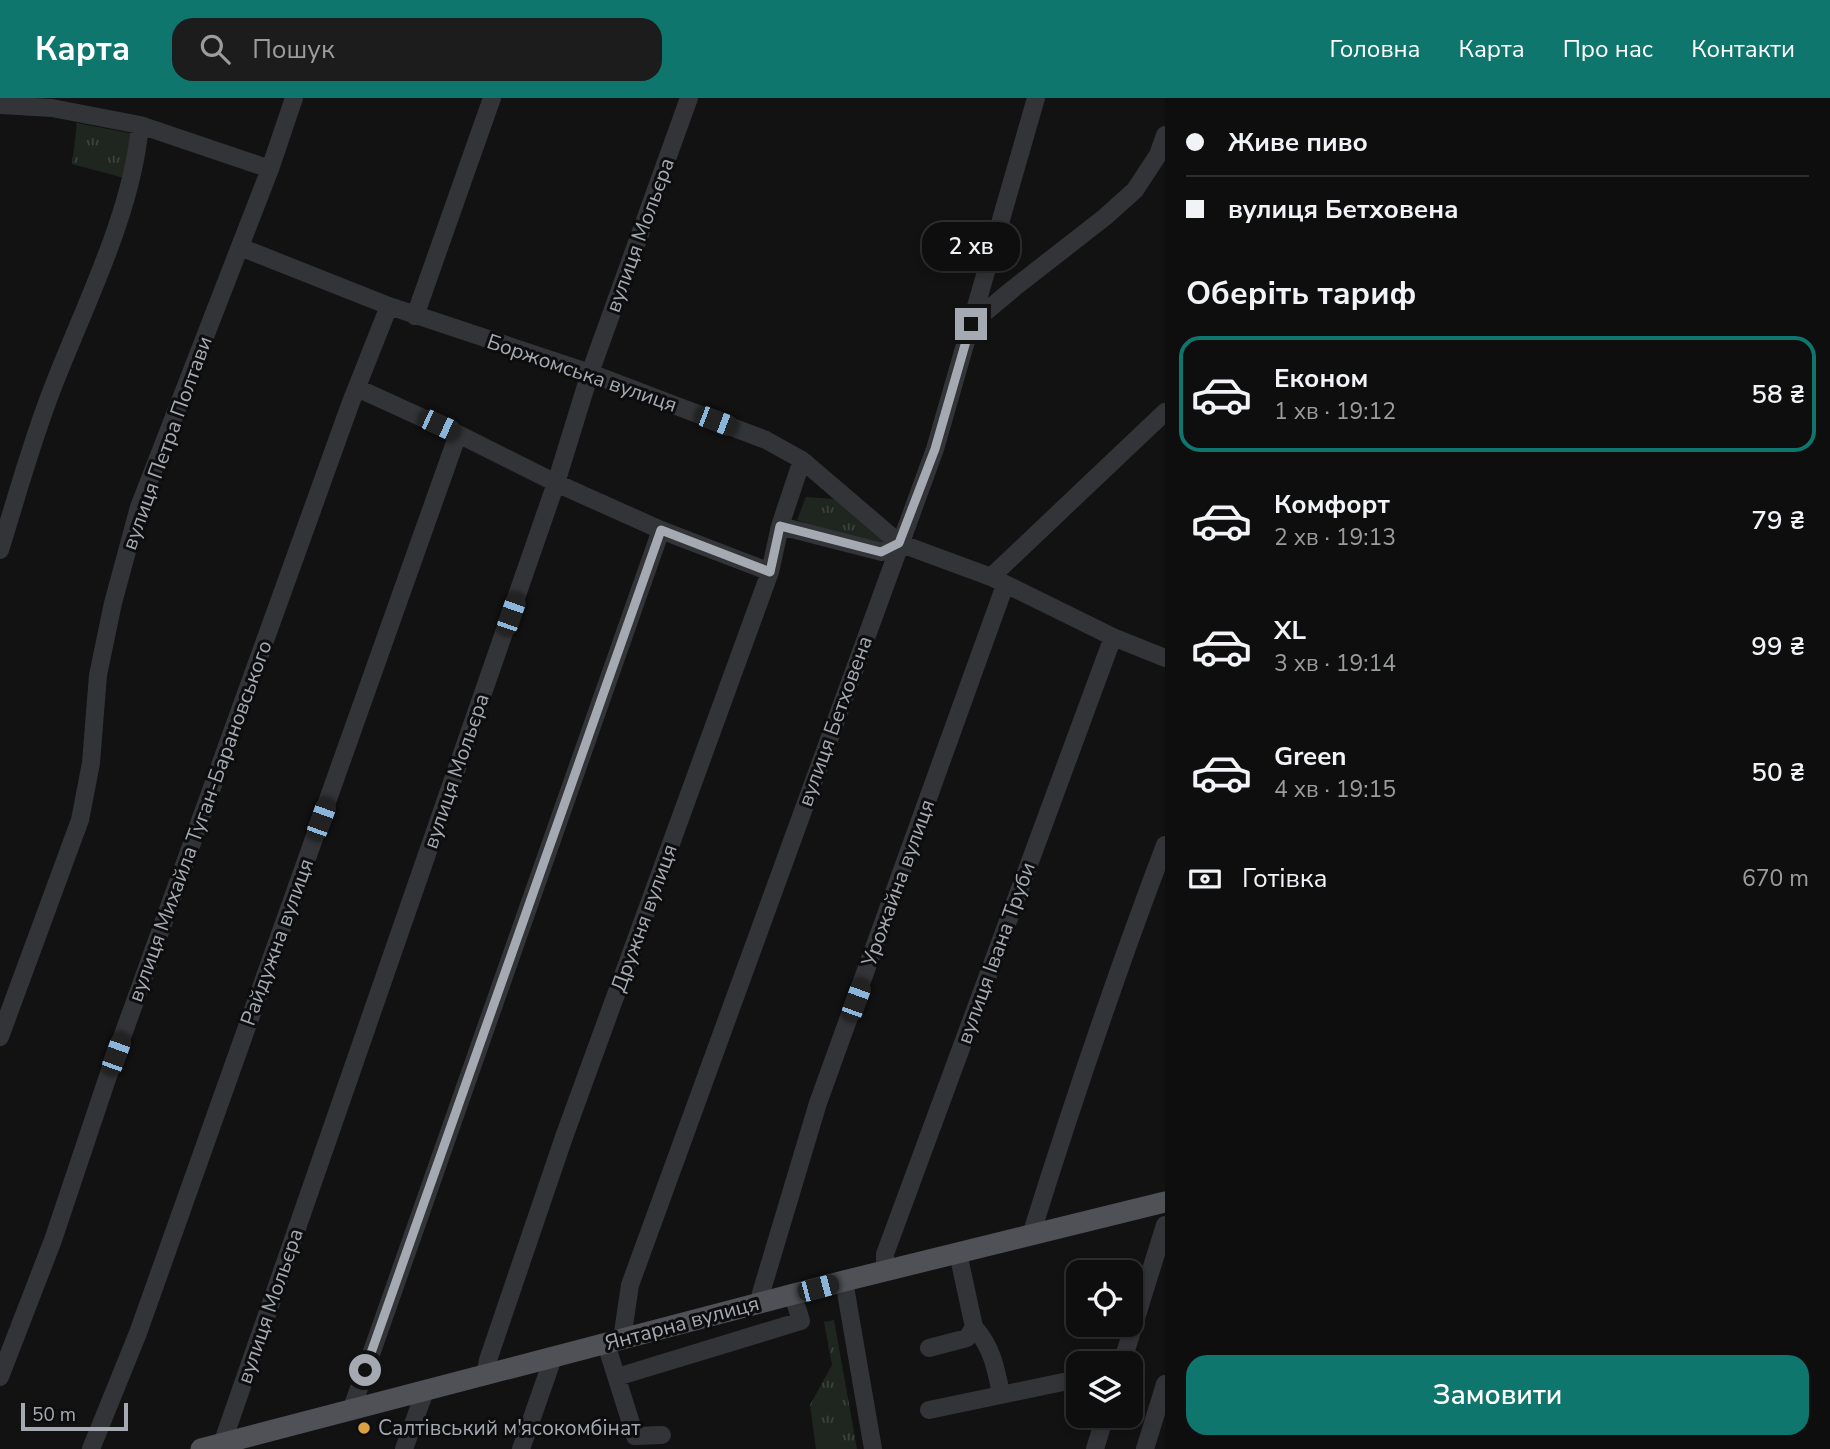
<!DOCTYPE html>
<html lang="uk">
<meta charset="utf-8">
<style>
:root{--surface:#0e0e0e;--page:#1c1c1c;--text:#f1f3f6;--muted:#9b9c9e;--line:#2e2e2e;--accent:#0f766e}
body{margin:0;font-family:"Nunito Sans",sans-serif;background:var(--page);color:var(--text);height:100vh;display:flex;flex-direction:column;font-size:26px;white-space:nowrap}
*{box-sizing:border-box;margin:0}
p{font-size:23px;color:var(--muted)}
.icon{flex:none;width:38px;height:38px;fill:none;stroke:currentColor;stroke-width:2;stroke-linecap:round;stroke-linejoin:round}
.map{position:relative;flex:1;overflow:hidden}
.sheet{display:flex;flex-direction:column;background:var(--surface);width:665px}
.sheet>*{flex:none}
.hud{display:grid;align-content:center;height:154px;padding:0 21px;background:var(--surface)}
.controls{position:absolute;left:1066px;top:1162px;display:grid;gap:14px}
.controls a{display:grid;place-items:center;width:77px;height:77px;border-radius:14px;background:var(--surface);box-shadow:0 4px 10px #0003,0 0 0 2px var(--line);font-size:35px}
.scale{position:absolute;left:21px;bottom:18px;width:107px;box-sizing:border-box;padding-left:7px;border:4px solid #a5a9b2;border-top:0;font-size:19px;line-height:24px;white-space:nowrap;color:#a5a9b2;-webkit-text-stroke:5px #0d0d0e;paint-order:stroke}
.end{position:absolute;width:32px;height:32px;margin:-16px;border:9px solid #a5a9b2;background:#111;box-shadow:0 0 0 4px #111}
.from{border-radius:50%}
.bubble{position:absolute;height:49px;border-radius:21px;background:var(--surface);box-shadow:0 4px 10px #0003,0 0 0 2px var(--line);font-size:23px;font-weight:600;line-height:49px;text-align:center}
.car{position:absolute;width:21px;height:42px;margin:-21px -10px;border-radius:9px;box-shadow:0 0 5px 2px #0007;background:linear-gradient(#222 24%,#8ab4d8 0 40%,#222 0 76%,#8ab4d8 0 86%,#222 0)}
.hud b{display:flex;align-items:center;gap:24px;height:66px;font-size:26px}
.hud b+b{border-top:2px solid var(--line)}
.hud i{width:18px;height:18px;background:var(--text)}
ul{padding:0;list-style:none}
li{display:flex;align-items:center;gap:21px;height:116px;margin:0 14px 10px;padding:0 7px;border:4px solid transparent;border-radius:21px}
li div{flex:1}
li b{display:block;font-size:26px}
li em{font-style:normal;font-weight:600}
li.active{border-color:var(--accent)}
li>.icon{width:63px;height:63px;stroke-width:1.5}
h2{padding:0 21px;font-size:32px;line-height:84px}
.pay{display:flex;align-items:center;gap:18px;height:77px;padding:0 21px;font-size:26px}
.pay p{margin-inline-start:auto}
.cta{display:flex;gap:14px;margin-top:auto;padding:14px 21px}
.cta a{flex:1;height:80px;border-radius:21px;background:var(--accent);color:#fff;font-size:28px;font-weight:600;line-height:80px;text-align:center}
header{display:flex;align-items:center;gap:42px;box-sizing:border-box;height:98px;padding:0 35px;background:var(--accent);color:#fff}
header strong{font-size:33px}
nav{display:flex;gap:38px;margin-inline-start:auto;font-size:24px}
.search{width:490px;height:63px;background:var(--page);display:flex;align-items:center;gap:18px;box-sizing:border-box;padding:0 24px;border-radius:21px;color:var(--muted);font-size:26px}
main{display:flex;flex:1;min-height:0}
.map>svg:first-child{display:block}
.grass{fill:url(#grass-tufts)}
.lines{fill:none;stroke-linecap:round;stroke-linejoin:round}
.minor{stroke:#333437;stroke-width:18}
.major{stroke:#505156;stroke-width:21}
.route{stroke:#a5a9b2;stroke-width:9}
.poi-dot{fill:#daa042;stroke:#0d0d0e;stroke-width:2.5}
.labels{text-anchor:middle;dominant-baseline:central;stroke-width:6;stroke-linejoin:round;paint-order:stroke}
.street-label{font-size:21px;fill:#a5a9b2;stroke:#0d0d0e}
.poi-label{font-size:21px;fill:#a5a9b2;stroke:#0d0d0e;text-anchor:start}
</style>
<header>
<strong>Карта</strong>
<div class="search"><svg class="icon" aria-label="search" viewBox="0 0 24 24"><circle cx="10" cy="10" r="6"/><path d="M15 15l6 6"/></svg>Пошук</div>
<nav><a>Головна</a><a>Карта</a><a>Про нас</a><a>Контакти</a></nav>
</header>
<main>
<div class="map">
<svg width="1165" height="1351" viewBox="0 0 1165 1351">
<defs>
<pattern id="grass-tufts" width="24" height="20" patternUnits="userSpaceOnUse" patternTransform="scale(1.75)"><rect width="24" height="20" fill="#1f251f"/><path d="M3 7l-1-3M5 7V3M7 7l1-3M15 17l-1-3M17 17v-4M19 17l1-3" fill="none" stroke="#3d423d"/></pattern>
</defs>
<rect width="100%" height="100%" fill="#121213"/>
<path class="grass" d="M77 25 134 36 124 80 72 66Z
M806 399 835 401 883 440V444L877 450 797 422Z
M834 1222 857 1351H816L810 1307 832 1267 824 1224Z"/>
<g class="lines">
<path class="minor" d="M0 7 52 10 140 27 270 71
M240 149 389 208 590 275 766 342 802 362 899 445
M415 218 492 0
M971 226 1014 190 1105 119 1135 92 1158 57 1165 37
M357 290 458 336 556 385 661 432 770 474
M780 428 882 454 899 445 991 479 1113 539 1165 560
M0 452C17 398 32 342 53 289 85 206 132 116 140 27
M991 479 1165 314
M0 939 80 722 91 665 98 577 113 505 139 409 270 71 294 0
M1031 1137C1072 1006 1116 876 1165 747
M885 1173V1156L1113 539
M844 1183 873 1351
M761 1205V1195L818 1005 1005 487
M974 1229C992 1249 996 1270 1001 1296
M622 1241 630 1187 935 351 1036 0
M606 1246 635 1338 662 1337
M929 1250 967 1240 974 1229 958 1155
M1122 1265 1165 1127
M485 1278 488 1262 564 1039 770 474 780 428 802 362
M0 1279 53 1142 107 981 351 304 389 208
M617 1279 801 1223 793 1197
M929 1312 1063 1284
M351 1313 661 432
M222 1346 556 385 590 275 689 0
M91 1351 138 1235 458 336
M404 1351 425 1293
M521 1351 553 1260
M1095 1351 1105 1318
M1145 1351 1165 1286"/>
<path class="major" d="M201 1351 844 1183 1165 1104"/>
</g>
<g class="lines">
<path class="route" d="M365 1272 661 432 770 474 780 428 881 454 899 445 935 351 971 226"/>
</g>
<circle class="poi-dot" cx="364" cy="1330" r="7"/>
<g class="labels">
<g class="street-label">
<text transform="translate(640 137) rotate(-70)">вулиця Мольєра</text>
<text transform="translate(582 275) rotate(19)">Боржомська вулиця</text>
<text transform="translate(167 345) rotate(-70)">вулиця Петра Полтави</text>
<text transform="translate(835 623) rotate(-70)">вулиця Бетховена</text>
<text transform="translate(456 673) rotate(-71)">вулиця Мольєра</text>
<text transform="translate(200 723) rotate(-70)">вулиця Михайла Туган-Барановського</text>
<text transform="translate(898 785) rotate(-70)">Урожайна вулиця</text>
<text transform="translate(644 820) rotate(-70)">Дружня вулиця</text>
<text transform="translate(277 844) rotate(-70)">Райдужна вулиця</text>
<text transform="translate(996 855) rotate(-70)">вулиця Івана Труби</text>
<text transform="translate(270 1208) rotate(-71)">вулиця Мольєра</text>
<text transform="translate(682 1225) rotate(-15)">Янтарна вулиця</text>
</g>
<g class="poi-label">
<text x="378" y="1330">Салтівський м'ясокомбінат</text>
</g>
</g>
</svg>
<div class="controls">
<a><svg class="icon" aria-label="locate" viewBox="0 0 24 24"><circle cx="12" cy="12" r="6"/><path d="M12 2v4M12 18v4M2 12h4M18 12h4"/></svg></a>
<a><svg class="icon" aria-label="layers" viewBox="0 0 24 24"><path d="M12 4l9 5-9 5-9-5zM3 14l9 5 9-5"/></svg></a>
</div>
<div class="scale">50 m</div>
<i class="end from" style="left:365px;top:1272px"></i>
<i class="end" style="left:971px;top:226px"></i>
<div class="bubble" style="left:922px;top:124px;width:98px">2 хв</div>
<i class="car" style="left:716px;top:323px;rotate:111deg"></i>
<i class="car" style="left:439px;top:327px;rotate:115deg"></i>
<i class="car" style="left:511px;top:516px;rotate:19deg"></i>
<i class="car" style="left:321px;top:721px;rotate:20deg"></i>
<i class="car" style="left:856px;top:902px;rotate:20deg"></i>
<i class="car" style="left:116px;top:956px;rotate:20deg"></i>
<i class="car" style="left:818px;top:1190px;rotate:75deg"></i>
</div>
<section class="sheet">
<div class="hud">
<b><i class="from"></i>Живе пиво</b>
<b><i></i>вулиця Бетховена</b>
</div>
<h2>Оберіть тариф</h2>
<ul>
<li class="active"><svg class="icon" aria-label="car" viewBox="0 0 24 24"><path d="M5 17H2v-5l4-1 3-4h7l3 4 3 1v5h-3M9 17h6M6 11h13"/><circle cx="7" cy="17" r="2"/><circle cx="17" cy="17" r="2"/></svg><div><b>Економ</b><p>1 хв · 19:12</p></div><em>58 ₴</em></li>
<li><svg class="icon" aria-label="car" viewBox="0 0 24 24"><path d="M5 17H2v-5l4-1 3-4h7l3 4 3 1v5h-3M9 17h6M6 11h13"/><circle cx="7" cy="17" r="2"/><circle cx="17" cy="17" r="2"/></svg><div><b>Комфорт</b><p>2 хв · 19:13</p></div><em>79 ₴</em></li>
<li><svg class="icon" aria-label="car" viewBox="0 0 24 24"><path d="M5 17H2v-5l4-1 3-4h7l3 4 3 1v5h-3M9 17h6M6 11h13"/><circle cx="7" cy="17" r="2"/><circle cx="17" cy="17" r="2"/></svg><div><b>XL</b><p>3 хв · 19:14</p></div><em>99 ₴</em></li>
<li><svg class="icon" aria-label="car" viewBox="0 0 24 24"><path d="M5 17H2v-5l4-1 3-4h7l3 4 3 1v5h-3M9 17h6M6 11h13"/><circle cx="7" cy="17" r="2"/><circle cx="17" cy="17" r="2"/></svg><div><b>Green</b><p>4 хв · 19:15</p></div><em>50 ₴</em></li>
</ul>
<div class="pay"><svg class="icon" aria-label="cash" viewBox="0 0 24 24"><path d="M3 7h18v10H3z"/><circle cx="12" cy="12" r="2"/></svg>Готівка<p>670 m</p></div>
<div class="cta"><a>Замовити</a></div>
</section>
</main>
